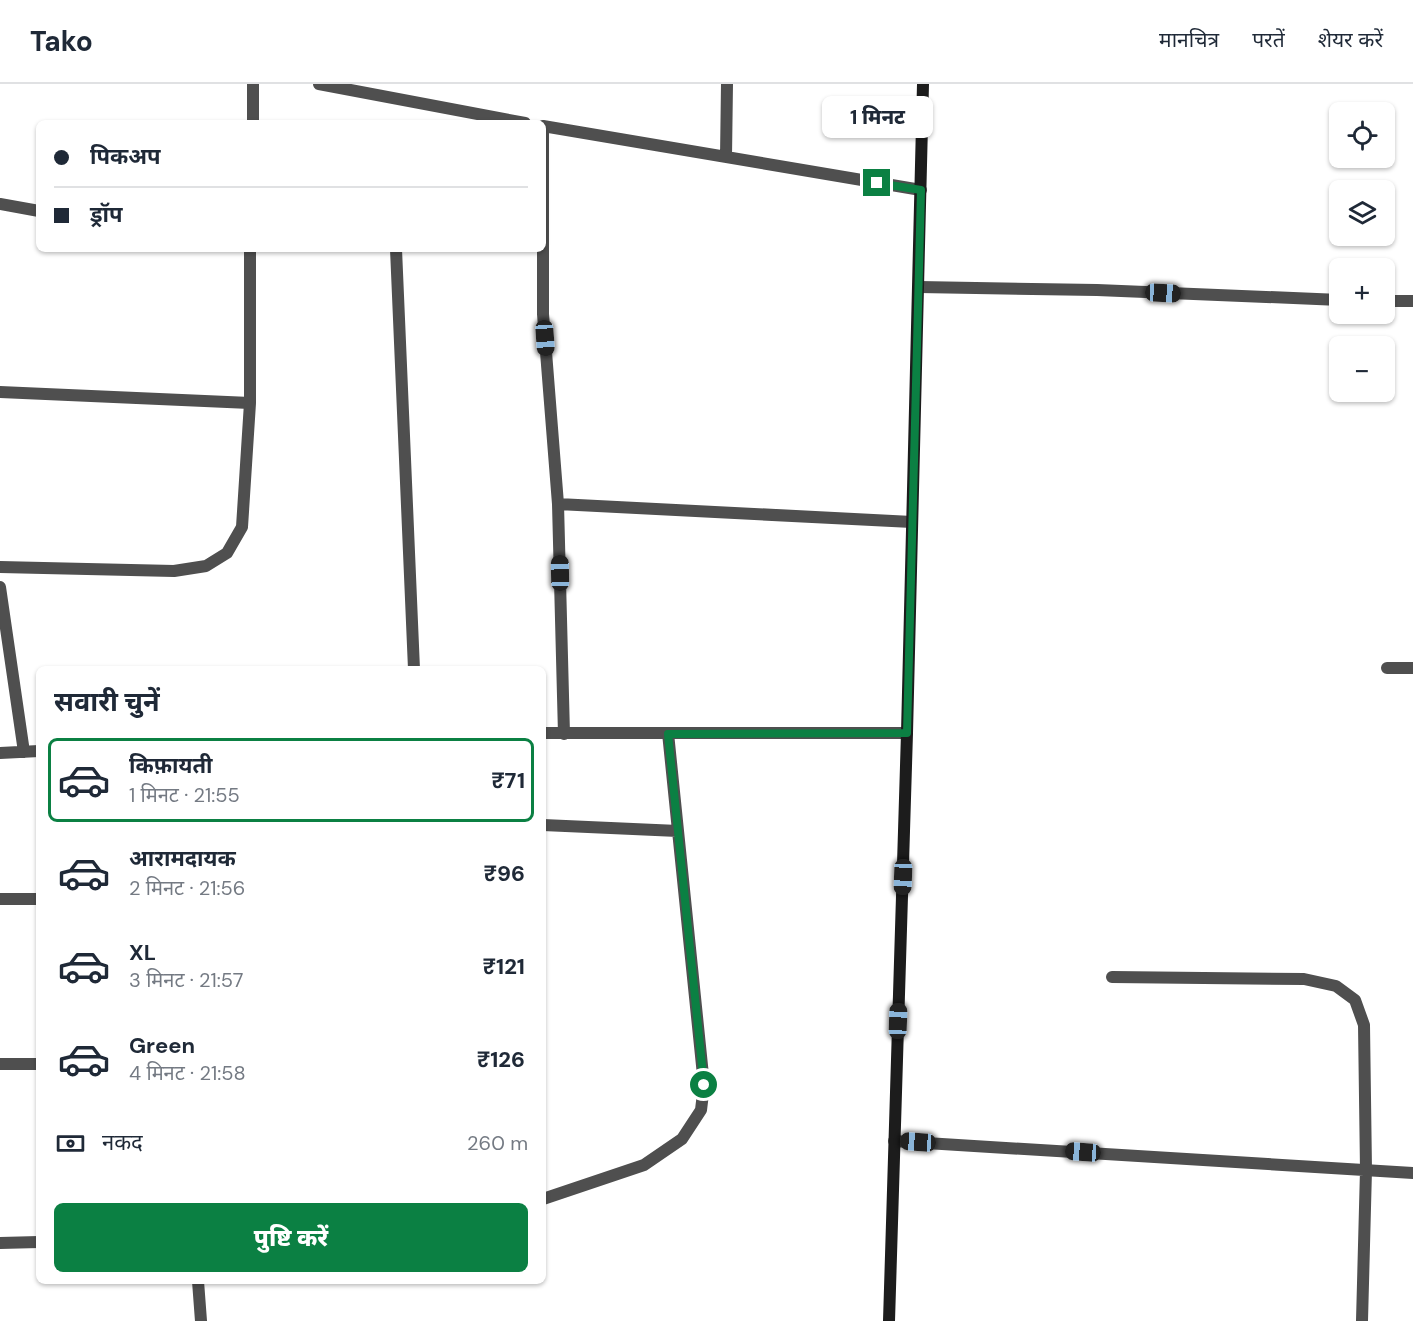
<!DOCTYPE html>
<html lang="hi">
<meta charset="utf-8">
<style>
:root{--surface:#fff;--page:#f6f6f7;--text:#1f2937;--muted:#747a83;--line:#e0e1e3;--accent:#0b8043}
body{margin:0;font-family:"DM Sans","Noto Sans Devanagari",sans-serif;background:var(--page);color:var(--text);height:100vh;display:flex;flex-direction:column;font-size:22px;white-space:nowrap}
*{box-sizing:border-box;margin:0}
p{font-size:20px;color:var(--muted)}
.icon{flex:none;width:33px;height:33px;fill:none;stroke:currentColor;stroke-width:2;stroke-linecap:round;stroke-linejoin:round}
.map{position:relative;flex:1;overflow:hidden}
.panel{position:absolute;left:36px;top:582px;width:510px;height:618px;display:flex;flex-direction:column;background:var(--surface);border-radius:9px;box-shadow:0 2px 4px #0004}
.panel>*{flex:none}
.top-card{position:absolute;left:36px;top:36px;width:510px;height:132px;border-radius:9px;box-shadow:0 2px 4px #0004;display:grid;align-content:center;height:132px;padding:0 18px;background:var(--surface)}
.controls{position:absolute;left:1329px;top:18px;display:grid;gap:12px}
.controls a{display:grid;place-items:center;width:66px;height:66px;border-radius:9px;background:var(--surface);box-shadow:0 2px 4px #0004;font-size:30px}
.end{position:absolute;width:27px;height:27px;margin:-14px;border:8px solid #0b8043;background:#fff;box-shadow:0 0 0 3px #fff}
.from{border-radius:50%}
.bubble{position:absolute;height:42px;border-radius:9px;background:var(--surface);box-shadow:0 2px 4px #0004;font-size:20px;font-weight:800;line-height:42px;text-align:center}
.car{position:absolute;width:18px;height:36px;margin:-18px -9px;border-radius:8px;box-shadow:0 0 4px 2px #0007;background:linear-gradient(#222 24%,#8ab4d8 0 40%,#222 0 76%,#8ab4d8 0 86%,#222 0)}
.top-card b{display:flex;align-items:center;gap:21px;height:57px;font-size:22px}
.top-card b+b{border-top:2px solid var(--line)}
.top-card i{width:15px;height:15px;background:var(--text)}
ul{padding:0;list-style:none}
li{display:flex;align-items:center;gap:18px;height:84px;margin:0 12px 9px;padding:0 6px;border:3px solid transparent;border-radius:9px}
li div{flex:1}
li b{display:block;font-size:22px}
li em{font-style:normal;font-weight:800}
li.active{border-color:var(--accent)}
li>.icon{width:54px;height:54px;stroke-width:1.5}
h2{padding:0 18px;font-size:27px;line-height:72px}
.pay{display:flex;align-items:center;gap:15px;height:66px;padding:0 18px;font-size:22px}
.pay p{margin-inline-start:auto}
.button{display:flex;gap:12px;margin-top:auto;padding:12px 18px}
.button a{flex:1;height:69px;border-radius:9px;background:var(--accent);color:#fff;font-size:24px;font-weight:800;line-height:69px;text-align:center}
header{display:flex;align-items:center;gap:36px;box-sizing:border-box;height:84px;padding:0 30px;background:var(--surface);border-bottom:2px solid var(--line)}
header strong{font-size:28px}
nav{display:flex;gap:33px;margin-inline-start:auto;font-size:21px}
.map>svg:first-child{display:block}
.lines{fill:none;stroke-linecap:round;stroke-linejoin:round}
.lane{stroke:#4f4f4f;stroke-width:12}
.street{stroke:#4f4f4f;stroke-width:12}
.secondary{stroke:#1c1c1c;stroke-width:12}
.route{stroke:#0b8043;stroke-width:8}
</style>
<header>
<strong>Tako</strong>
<nav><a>मानचित्र</a><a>परतें</a><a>शेयर करें</a></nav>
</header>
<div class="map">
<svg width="1413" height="1237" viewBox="0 0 1413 1237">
<rect width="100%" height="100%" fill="#fff"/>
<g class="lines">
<path class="lane" d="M543 741 678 747
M1112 893 1304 895 1336 902 1355 916 1364 941 1366 1086 1362 1237
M894 1057 1413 1089
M543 1115 644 1081 682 1055 701 1026 704 1001 668 649"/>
<path class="street" d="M319 0 525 39
M253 39V0
M543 42 921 106
M543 43V230L558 420 564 650
M726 73 727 0
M0 120 39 127
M396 165 414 585
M919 203 1097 206 1340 216
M1384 217H1413
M0 308 250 319
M558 420 912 438
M0 483 174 487 206 482 227 469 242 443 250 319V165
M0 503 24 668
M1387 584H1413
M543 649H907
M0 669 39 667
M0 815H39
M0 980H39
M0 1159 39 1158
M198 1197 201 1237"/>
<path class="secondary" d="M889 1237 907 649 923 0"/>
</g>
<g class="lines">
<path class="route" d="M704 1001 668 650 907 649 921 106 877 99"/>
</g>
</svg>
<div class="controls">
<a><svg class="icon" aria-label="locate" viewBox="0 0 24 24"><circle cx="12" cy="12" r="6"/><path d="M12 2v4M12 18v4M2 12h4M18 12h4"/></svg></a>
<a><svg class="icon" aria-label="layers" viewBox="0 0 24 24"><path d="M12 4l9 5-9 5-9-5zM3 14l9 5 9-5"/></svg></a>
<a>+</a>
<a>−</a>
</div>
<i class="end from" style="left:704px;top:1001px"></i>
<i class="end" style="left:877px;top:99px"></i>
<div class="bubble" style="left:822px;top:12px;width:111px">1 मिनट</div>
<i class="car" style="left:1163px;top:209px;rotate:93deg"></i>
<i class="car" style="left:545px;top:254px;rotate:176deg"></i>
<i class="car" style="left:560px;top:489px;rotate:359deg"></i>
<i class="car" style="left:903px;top:793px;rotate:182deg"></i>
<i class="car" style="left:898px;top:937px;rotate:2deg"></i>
<i class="car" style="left:918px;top:1058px;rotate:274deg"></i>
<i class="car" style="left:1083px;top:1068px;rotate:274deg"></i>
<div class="top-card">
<b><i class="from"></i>पिकअप</b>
<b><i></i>ड्रॉप</b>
</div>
<section class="panel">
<h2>सवारी चुनें</h2>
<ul>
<li class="active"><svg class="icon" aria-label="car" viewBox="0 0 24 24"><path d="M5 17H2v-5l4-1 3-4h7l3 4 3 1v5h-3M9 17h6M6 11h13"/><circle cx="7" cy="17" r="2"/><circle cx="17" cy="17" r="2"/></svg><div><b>किफ़ायती</b><p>1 मिनट · 21:55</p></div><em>₹71</em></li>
<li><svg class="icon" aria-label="car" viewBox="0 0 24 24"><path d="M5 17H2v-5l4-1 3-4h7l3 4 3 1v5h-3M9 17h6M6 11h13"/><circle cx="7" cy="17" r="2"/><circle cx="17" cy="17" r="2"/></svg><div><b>आरामदायक</b><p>2 मिनट · 21:56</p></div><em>₹96</em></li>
<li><svg class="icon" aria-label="car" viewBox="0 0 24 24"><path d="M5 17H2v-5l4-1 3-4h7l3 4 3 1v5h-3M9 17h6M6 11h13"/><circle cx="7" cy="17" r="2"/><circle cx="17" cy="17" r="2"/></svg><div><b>XL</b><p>3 मिनट · 21:57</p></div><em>₹121</em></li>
<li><svg class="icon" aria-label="car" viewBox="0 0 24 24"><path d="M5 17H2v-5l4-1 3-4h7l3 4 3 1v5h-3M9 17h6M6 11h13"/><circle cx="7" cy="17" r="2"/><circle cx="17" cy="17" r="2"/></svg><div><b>Green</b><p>4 मिनट · 21:58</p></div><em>₹126</em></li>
</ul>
<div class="pay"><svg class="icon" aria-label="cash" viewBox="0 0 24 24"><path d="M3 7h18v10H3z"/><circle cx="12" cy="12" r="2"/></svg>नकद<p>260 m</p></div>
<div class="button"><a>पुष्टि करें</a></div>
</section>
</div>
